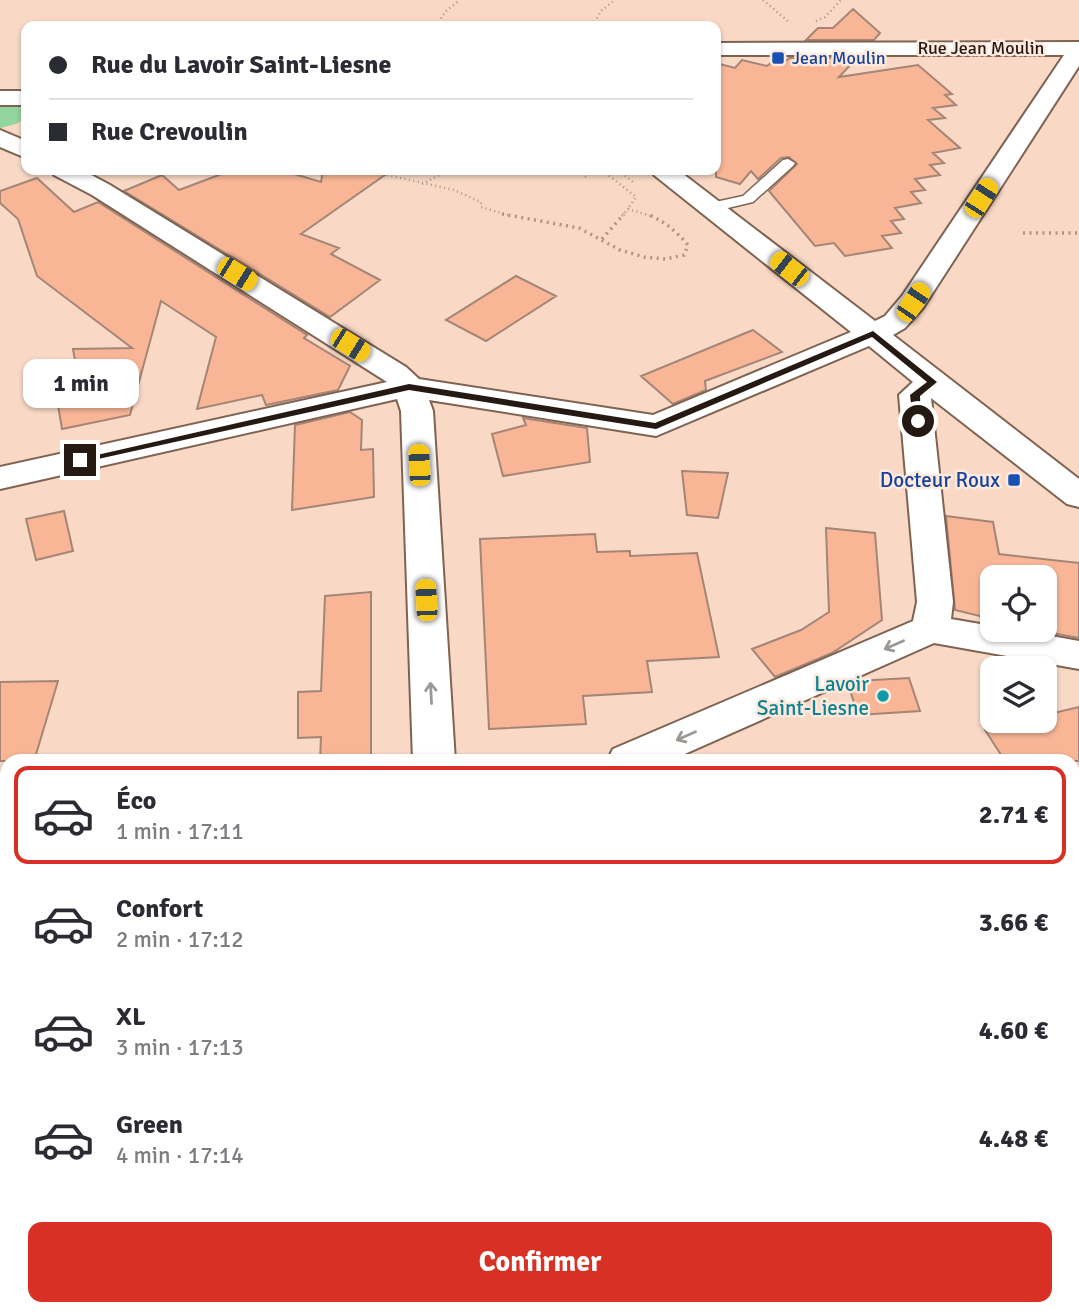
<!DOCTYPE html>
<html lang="fr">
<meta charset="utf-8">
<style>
:root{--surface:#fff;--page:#f7f7f7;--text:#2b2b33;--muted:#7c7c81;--line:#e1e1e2;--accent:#d93025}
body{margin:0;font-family:Signika,sans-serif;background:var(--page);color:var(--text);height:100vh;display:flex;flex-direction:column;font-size:26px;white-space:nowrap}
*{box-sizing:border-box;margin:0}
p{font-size:23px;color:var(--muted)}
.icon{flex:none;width:38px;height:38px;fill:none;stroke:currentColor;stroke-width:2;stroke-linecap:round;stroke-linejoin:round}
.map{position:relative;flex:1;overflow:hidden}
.sheet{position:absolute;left:0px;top:754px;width:1080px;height:562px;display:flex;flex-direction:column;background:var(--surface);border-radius:21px 21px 0 0;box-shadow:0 2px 5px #0004}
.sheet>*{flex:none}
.guide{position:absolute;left:21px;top:21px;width:700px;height:154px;border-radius:14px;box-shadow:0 2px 5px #0004;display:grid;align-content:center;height:154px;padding:0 28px;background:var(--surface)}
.controls{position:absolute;left:980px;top:565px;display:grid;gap:14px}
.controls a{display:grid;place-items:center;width:77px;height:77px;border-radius:14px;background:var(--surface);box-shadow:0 2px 5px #0004;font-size:35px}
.end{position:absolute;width:32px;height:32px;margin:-16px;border:9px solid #251a13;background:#fff;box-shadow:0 0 0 4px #fff}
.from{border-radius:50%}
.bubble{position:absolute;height:49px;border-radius:14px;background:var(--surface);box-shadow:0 2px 5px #0004;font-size:23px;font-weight:700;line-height:49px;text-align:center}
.car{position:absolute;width:21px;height:42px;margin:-21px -10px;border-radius:9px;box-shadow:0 0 5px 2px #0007;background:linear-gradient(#f5c518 24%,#345 0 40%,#f5c518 0 76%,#345 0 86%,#f5c518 0)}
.guide b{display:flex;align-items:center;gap:24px;height:66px;font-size:26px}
.guide b+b{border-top:2px solid var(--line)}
.guide i{width:18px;height:18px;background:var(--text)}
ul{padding:12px 0 0;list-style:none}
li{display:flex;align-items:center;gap:21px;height:98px;margin:0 14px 10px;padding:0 14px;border:4px solid transparent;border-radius:14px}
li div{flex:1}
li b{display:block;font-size:26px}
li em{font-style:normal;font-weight:700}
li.on{border-color:var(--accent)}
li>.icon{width:63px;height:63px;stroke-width:1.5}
.cta{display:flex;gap:14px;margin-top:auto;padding:14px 28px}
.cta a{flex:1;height:80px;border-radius:14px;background:var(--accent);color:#fff;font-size:28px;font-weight:700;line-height:80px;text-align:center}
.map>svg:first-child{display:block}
.green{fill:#93d59f}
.building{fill:#f8b696;stroke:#a48576;stroke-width:2}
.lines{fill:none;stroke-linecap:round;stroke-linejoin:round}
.service-casing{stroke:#7f6352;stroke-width:3}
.minor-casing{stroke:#7f6352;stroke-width:4}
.secondary-casing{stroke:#7f6352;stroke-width:4}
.path-far1{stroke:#ad9486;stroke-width:2.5;stroke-dasharray:1 3.5;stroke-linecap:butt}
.path{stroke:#ad9486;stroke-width:3.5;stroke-dasharray:2 4.5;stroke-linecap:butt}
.service{fill:#fff;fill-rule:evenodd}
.minor{fill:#fff;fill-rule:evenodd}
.secondary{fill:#e6d9c1;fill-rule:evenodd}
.oneway{stroke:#9d9895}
.route{fill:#251a13}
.transit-dot{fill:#1a4fb4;stroke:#fde9dd;stroke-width:2.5}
.culture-dot{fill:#0f9aa8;stroke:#fde9dd;stroke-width:2.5}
.labels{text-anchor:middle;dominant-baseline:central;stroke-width:5;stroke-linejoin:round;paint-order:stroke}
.far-street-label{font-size:18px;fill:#251a13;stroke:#fde9dd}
.far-transit-label{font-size:18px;fill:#164399;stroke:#fde9dd;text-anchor:start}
.transit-label{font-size:21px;fill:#164399;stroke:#fde9dd;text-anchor:end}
.culture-label{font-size:21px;fill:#0d838f;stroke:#fde9dd;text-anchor:end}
</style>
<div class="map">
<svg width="1079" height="1315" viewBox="0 0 1079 1315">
<rect width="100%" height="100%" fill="#f9d9c6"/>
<path class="green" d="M0 103 25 106 26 118 16 124 0 128Z"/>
<path class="building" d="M853 9 880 33 874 40H806L818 28H833Z
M789 58H857L839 77 918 65 952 94 945 95 956 105 933 108 945 118 928 120 960 148 933 153 944 163 930 165 940 175 915 179 925 190 911 192 921 203 895 208 904 219 891 221 901 233 882 236 892 248 845 256 834 243 815 246 769 191 797 164 789 157 781 158 758 179 751 171 740 184 716 177V63L735 68 742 60 767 66 776 59 786 61Z
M232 170H281L321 182 323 170H392L301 234 339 248 331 254 380 280 330 317 124 191 162 175 179 190Z
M37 178 74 212 98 202 307 335 304 338 350 366 338 390 266 405 262 395 197 409 216 337 161 301 130 415 62 429 55 388 79 383 73 349 132 348 37 276 18 219 0 203V191Z
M516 276 556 296 486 341 446 320Z
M753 330 782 352 705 381 706 390 673 404 641 376Z
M350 412 362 420 361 450 373 449 374 497 292 510 295 425Z
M523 418 587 428 590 462 503 476 492 434 526 425Z
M682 471 728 473 718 518 687 515Z
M64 511 73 551 36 560 26 519Z
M946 516 993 522 999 554 1079 563V638L1036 630H1045V578H992V619L955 610Z
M826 528 875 533 882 620 832 653 775 677 752 649 801 630 829 612Z
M595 534 597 552 630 551V556L697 553 719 657 647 661 652 692 583 696 586 724 489 729 480 539Z
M371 592V761H320L321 737 298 738V692L321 691 325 596Z
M909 678 920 711 858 715 848 684 856 681Z
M58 681 34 761H0V682Z
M1079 707V761H1005L985 730 1021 721H1045V715Z"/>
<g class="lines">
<defs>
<path id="service" d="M788 159 795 163 793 166 753 202 711 212 703 207 706 204 743 196 783 160Z"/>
<path id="minor" d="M1079 42V66L923 308 905 328 893 335 1079 479V507L1067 504 931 398 953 602 951 619 992 626V630H1018L1079 641V669L934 643 669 761H607L613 749 913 621 917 602 899 395 913 382 869 346 656 436 429 400 433 411 455 761H413L401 411 397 399 0 489V467L387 382 92 195 54 175 51 170H82L110 185 406 367 419 379 653 415 851 332 654 175 651 170H678L875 321 885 316 902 296 1064 55H716V43Z
M0 91H26V105H0Z
M0 130 26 141V158L0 147Z
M972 1309H1028L1029 1315H973Z"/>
<path id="secondary" d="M1079 1088V1140L1073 1141V1090Z
M366 1309H438L436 1315H364Z"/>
</defs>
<use href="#service" class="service-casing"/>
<use href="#minor" class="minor-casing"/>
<use href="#secondary" class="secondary-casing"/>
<path class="path-far1" d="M763 0 789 22
M816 21 825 17 841 0
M436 26 446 11 460 0
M592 26 601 11 615 0
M365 170 454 190 481 202V207L511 216
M602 170 636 197 628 209
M618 170 633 182
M585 177 595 170
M422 184 443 173
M622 216 628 209 651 216"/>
<path class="path" d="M502 214 579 228 620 250 644 257 666 259 684 255 688 245C676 231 664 221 647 214
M1023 233H1079
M602 239 624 214"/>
<use href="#service" class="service"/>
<use href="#minor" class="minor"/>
<use href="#secondary" class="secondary"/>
</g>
<defs><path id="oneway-shaft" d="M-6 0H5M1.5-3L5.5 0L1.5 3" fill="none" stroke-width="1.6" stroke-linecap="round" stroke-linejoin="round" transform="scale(1.75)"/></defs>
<g class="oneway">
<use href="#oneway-shaft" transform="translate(894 645) rotate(156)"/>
<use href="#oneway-shaft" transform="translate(431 693) rotate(-93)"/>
<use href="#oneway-shaft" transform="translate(686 736) rotate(156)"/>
</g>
<path class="route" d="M873 331 937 382 920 396 921 423 913 421 910 395 927 382 872 337 656 429 409 390 80 463 75 460 409 384 655 423Z"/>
<g class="transit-dot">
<rect x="771" y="51" width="14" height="14" rx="3.5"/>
<rect x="1007" y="473" width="14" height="14" rx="3.5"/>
</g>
<circle class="culture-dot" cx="883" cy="696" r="7"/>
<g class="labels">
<g class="far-street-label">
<text x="981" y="48">Rue Jean Moulin</text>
</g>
<g class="far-transit-label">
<text x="792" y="58">Jean Moulin</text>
</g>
<g class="transit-label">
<text x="1000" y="480">Docteur Roux</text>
</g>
<g class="culture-label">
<text x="869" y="684">Lavoir<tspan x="869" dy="24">Saint-Liesne</tspan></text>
</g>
</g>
</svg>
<div class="controls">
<a><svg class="icon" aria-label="locate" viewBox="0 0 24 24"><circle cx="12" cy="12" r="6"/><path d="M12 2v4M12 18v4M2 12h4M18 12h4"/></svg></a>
<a><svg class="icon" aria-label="layers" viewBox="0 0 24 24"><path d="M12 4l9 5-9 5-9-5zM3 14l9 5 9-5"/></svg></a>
</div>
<i class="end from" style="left:918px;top:421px"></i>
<i class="end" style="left:80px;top:460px"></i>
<div class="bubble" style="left:23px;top:359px;width:116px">1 min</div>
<i class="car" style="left:981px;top:198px;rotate:33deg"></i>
<i class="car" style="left:789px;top:269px;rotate:308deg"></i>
<i class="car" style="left:237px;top:274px;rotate:122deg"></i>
<i class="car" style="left:913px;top:302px;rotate:34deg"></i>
<i class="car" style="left:350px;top:345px;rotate:122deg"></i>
<i class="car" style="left:419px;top:465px;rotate:357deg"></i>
<i class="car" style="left:426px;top:600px;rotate:357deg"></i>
<div class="guide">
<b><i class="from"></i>Rue du Lavoir Saint-Liesne</b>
<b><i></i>Rue Crevoulin</b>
</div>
<section class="sheet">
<ul>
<li class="on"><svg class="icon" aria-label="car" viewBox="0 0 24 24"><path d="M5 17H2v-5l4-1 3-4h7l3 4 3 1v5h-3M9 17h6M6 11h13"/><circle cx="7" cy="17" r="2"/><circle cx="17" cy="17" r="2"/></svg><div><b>Éco</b><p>1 min · 17:11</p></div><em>2.71 €</em></li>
<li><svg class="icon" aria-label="car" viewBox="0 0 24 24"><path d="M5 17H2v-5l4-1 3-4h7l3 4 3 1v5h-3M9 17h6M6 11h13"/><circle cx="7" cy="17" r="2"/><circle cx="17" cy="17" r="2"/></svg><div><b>Confort</b><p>2 min · 17:12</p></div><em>3.66 €</em></li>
<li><svg class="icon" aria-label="car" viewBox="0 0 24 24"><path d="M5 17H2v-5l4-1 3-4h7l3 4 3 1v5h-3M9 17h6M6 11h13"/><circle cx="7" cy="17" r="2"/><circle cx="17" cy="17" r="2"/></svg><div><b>XL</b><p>3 min · 17:13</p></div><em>4.60 €</em></li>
<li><svg class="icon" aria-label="car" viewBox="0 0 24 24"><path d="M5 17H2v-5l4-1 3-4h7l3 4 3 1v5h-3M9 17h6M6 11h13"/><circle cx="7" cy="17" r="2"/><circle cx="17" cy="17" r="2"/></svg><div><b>Green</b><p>4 min · 17:14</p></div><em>4.48 €</em></li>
</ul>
<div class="cta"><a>Confirmer</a></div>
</section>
</div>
